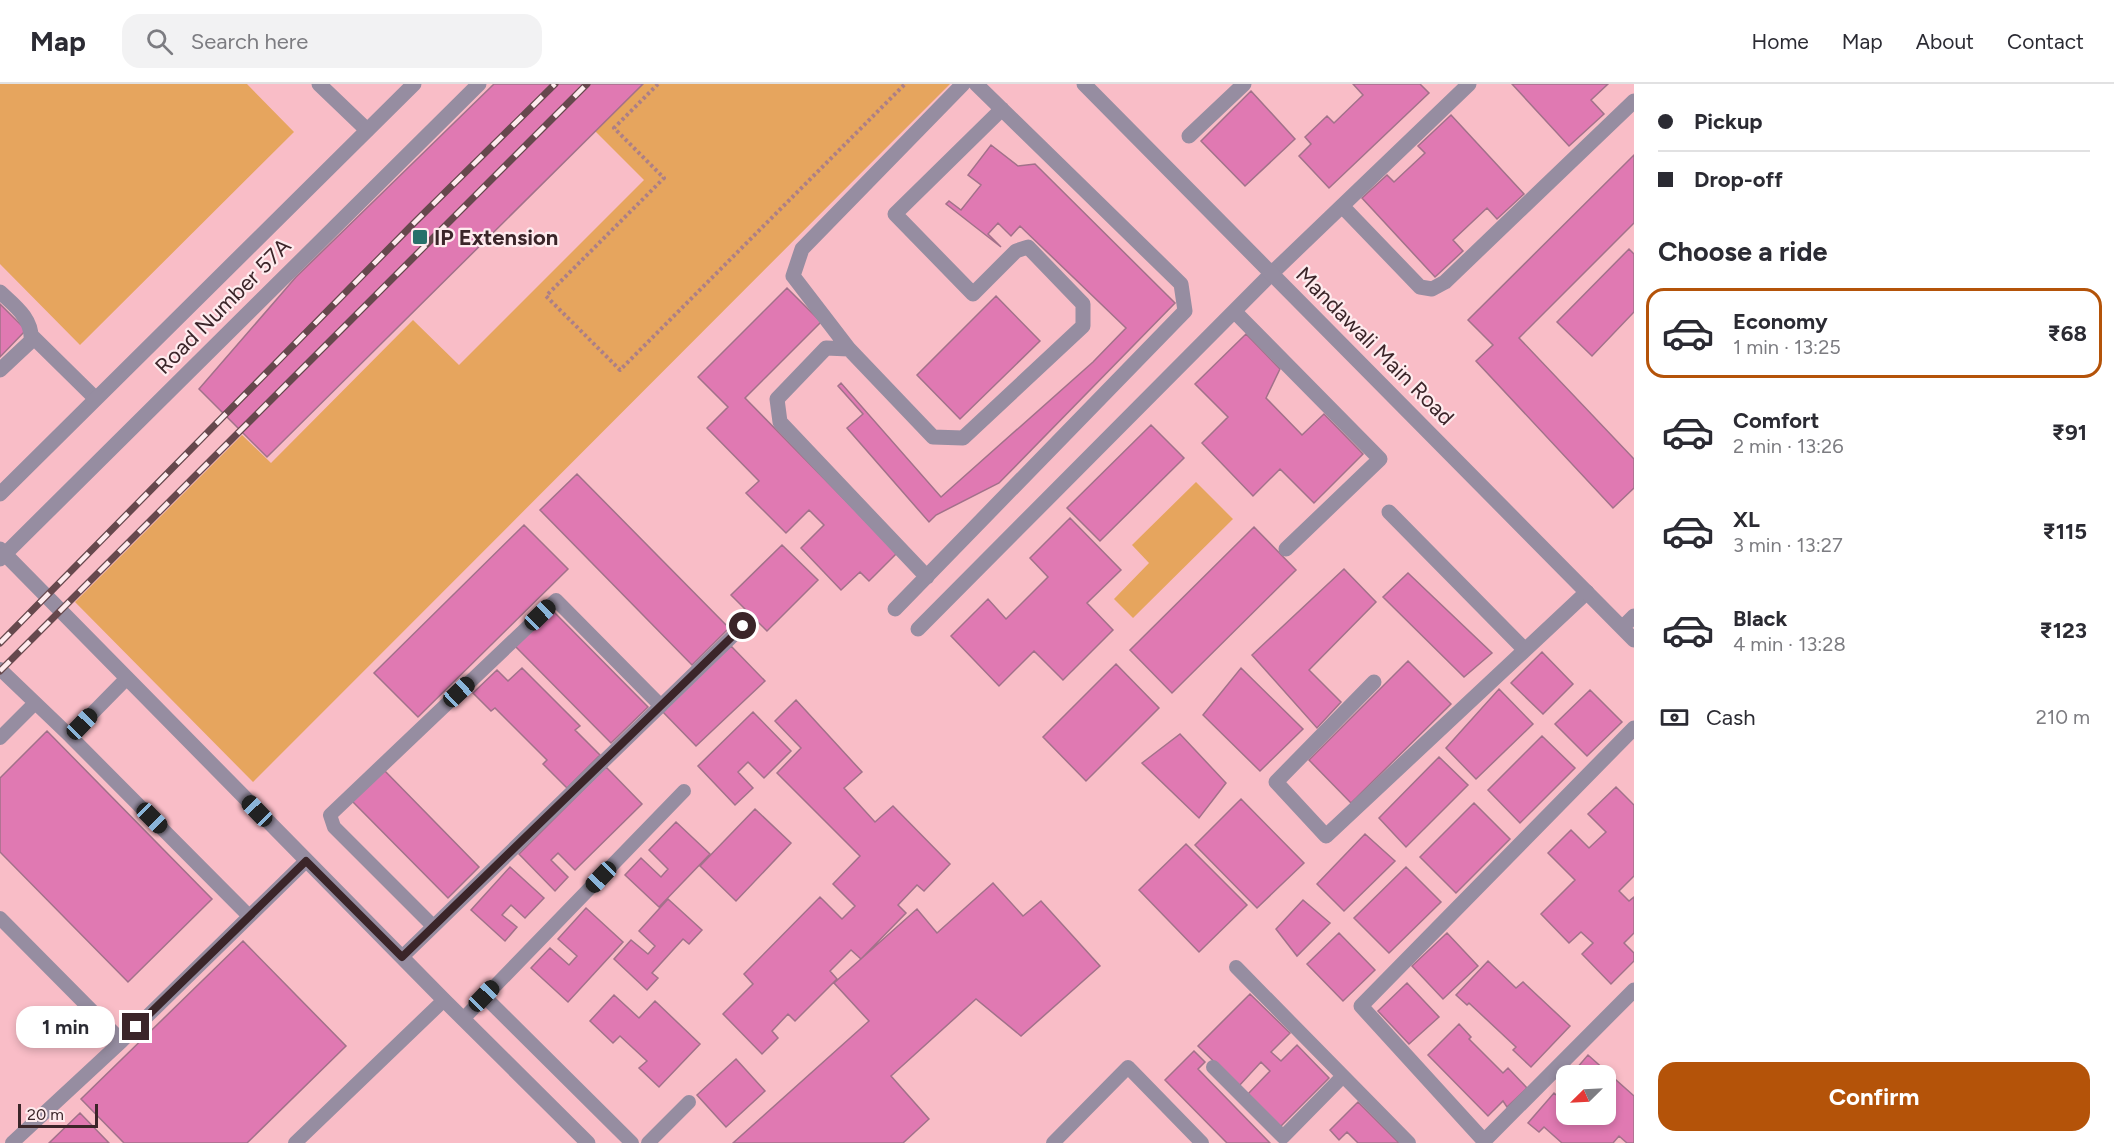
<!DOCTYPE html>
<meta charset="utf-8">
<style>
:root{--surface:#fff;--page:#f2f2f3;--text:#2b2b33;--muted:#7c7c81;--line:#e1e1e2;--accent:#b45309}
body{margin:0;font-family:Figtree,sans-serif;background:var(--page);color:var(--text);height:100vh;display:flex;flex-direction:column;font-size:22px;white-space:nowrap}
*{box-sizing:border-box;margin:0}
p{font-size:20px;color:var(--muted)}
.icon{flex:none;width:33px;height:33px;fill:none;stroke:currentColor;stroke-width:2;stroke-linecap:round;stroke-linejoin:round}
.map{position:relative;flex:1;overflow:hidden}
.panel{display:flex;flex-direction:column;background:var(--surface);width:480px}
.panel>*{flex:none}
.hud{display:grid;align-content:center;height:132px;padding:0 24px;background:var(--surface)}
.needle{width:39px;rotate:246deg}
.tools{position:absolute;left:1556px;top:981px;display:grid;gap:12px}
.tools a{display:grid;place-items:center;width:60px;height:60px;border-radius:12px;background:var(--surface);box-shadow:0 3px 9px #0003;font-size:30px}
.scale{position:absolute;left:18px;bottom:15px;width:80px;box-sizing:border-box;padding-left:6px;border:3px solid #3b2529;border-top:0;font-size:16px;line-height:21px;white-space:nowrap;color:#3b2529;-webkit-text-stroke:4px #feebee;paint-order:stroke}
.end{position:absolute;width:27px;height:27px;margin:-14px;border:8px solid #3b2529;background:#fff;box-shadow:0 0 0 3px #fff}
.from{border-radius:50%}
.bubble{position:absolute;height:42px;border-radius:18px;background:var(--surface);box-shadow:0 3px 9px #0003;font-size:20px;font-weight:700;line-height:42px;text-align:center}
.car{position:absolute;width:18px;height:36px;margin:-18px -9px;border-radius:8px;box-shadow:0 0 4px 2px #0007;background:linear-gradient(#222 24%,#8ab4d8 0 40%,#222 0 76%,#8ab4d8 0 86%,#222 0)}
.hud b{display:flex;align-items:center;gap:21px;height:57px;font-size:22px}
.hud b+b{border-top:2px solid var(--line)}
.hud i{width:15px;height:15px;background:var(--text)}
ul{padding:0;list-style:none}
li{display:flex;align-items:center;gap:18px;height:90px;margin:0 12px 9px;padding:0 12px;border:3px solid transparent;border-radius:18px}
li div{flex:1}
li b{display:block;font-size:22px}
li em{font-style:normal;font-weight:700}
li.active{border-color:var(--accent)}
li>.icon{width:54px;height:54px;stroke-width:1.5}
h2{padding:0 24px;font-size:27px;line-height:72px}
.pay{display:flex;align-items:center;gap:15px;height:66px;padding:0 24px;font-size:22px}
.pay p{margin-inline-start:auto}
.primary-button{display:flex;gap:12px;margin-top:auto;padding:12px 24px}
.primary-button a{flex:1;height:69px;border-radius:18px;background:var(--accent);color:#fff;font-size:24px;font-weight:700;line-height:69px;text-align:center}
header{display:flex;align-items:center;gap:36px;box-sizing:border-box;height:84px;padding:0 30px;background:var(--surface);border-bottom:2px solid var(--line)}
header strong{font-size:28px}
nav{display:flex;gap:33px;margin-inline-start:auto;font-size:21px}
.search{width:420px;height:54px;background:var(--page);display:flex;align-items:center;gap:15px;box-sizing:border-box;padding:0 21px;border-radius:18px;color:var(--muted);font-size:22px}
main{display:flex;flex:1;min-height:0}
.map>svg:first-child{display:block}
.green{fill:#e6a55e}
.building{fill:#e079b2;stroke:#a2718a;stroke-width:1.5}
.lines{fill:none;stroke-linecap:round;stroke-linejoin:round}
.path{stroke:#ac7f87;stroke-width:4;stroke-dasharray:3 3;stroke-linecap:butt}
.service{stroke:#968da1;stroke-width:14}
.minor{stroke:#968da1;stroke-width:15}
.tertiary{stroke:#968da1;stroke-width:15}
.rail-casing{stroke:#66484d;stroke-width:7}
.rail{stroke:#feebee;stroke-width:4.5;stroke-dasharray:14;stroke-linecap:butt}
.route{stroke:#3b2529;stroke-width:8}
.poi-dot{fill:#27706a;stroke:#feebee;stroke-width:2}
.labels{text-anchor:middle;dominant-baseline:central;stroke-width:4.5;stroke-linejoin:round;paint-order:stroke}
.poi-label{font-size:22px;font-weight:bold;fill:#3b2529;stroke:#feebee;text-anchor:start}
.street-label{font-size:22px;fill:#3b2529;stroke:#feebee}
</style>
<header>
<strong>Map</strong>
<div class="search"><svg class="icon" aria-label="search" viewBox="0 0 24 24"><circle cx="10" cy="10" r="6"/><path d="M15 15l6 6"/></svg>Search here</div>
<nav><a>Home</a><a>Map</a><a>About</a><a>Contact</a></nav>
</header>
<main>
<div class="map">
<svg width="1634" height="1059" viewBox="0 0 1634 1059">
<rect width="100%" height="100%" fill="#f9bdc7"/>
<path class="green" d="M0 0H247L294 48 80 261 0 180Z
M634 0H950L253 698 75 518 242 351 271 379 413 236 459 281 644 96 591 43Z
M1196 398 1233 435 1133 534 1114 515 1149 479 1132 461Z"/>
<path class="building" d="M494 0H643L267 373 199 305 296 193Z
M1353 0H1420L1429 9 1329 104 1299 72 1311 60 1305 53 1327 32 1334 39 1363 11Z
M1512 0H1608L1591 16 1604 30 1569 62Z
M1251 7 1295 55 1245 102 1201 57Z
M1451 31 1524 110 1497 135 1487 124 1453 156 1463 167 1435 193 1362 114 1387 91 1394 98 1425 69 1418 62Z
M991 61 1018 82 1035 80 1175 219 999 399 936 431 929 438 847 344 863 330 838 302 841 299 941 413 1093 278 1126 244 1020 142 1011 152 998 139 988 150 1001 163 946 120 949 117 961 126 981 101 968 91Z
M1634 71V139L1519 254 1634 375V404L1613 424 1476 277 1493 261 1468 236Z
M1629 165 1634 170V228L1592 272 1557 238Z
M787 204 821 238 745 314 897 469 869 497 860 488 841 506 801 464 824 441 809 426 786 449 746 409 759 397 707 344 728 323 698 293Z
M996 212 1040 257 960 335 917 291Z
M0 220 26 246 0 273Z
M1246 250 1280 285 1266 314 1302 351 1324 330 1363 370 1314 419 1280 385 1253 412 1202 359 1228 333 1195 300Z
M1151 341 1184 374 1100 457 1067 424Z
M577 390 729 544 692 581 540 426Z
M1070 434 1121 486 1087 519 1113 546 1063 596 1034 567 999 602 951 552 988 515 1006 535 1048 493 1030 474Z
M524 441 568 485 418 633 374 589Z
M1254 443 1296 486 1172 609 1130 566Z
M782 461 818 496 767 547 731 511Z
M1344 485 1376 518 1309 586 1341 618 1317 644 1252 571Z
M1408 489 1492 569 1464 593 1383 513Z
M552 526 648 623 611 659 515 562Z
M731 562 765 597 696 662 662 627Z
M1542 568 1573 600 1543 630 1511 599Z
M1408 577 1451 620 1351 719 1309 676Z
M1116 580 1159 624 1086 697 1043 653Z
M522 584 580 642 575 646 600 671 567 704 543 680 547 676 495 624 491 627 473 609 497 586 508 597Z
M1241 584 1303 645 1260 687 1203 631Z
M1499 605 1533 640 1476 695 1446 664Z
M1590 606 1622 638 1587 672 1555 640Z
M796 616 862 688 844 704 875 738 893 722 950 780 924 807 917 801 898 821 906 829 861 875 851 866 830 887 837 895 795 937 788 930 772 947 778 954 762 970 723 930 753 900 744 890 820 813 842 835 855 822 833 800 860 772 777 689 801 664 775 637Z
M753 628 791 667 764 694 748 678 738 688 753 704 735 721 698 682Z
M47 647 212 815 128 898 0 768V694Z
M1180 650 1226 699 1199 734 1142 679Z
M1542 652 1575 684 1520 739 1488 706Z
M1439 673 1468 701 1406 763 1379 734Z
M606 683 642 720 575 786 558 769 551 776 568 793 555 807 519 770Z
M383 685 479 783 448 814 352 717Z
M1616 703 1634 721V792L1619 807 1629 817 1634 813V849L1624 859 1634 869V877L1611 900 1582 870 1593 859 1581 848 1569 859 1541 830 1575 796 1548 769 1571 746 1589 764 1606 748 1588 730Z
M1241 715 1304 779 1257 824 1195 761Z
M1474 719 1510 755 1456 809 1420 773Z
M755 725 791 759 736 817 700 782Z
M676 738 710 770 659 823 625 791 641 774 661 793 668 785 649 766Z
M1365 750 1395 777 1344 827 1317 800Z
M1186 760 1247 821 1199 868 1139 806Z
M510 783 544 814 525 834 511 821 502 831 517 843 505 857 471 826Z
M1406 783 1441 818 1389 869 1354 834Z
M993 799 1023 832 1041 817 1100 882 1021 952 976 915 891 992 929 1035 903 1059H733L869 937 834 899 917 825 937 849Z
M668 815 702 846 689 860 683 855 652 889 658 894 647 906 614 875 631 856 648 870 655 862 639 847Z
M1303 816 1330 839 1297 872 1276 845Z
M586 824 623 858 568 918 531 884 550 864 569 881 577 872 558 855Z
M1339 849 1375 886 1343 917 1307 880Z
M1447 849 1478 882 1443 915 1412 882Z
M243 857 346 962 247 1059H124L81 1015Z
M1488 877 1516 904 1523 898 1570 942 1531 983 1513 966 1516 963 1469 919 1467 921 1456 911Z
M1407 899 1439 933 1409 960 1378 927Z
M1250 910 1290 949 1271 968 1281 977 1297 961 1329 994 1280 1043 1247 1011 1270 987 1261 978 1239 1002 1198 962Z
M614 911 639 934 655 917 700 960 659 1003 639 984 647 977 620 952 613 959 590 937Z
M1459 940 1471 953 1469 955 1503 989 1508 984 1527 1004 1507 1023 1503 1017 1488 1032 1428 971Z
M1194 967 1205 978 1198 985 1270 1059H1227L1165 996Z
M1588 971 1634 1012V1059H1627L1619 1052 1613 1059H1562L1544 1043 1539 1048 1528 1039 1554 1009 1564 1018 1566 1016V1030H1605V992H1570Z
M736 975 765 1007 726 1043 697 1011Z
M1358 1018 1399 1059H1358L1347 1048 1339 1056 1330 1046Z
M80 1029 109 1059H49Z"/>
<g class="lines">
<path class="path" d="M658 0 614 44 664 94 546 212 620 286 905 0"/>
<path class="service" d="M0 585 70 652 249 832
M70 652 127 594
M0 654 35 619
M0 834 122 957
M433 842 334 743 330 731 556 516 661 622
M402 873 743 542
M1236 883 1409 1059
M484 912 632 1059
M463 935 684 707
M1213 983 1283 1053 1343 992
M12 1059 122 957 306 777
M295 1059 444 916
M648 1059 689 1018
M1053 1059 1128 983 1202 1059"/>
<path class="minor" d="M319 0 367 46
M1189 52 1244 0
M1343 123 1420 203 1432 205 1445 198 1634 17
M0 208C15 222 33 235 31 257L0 286
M1235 228 1380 375 1286 465
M32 252 95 314
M849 265 793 192 802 165 963 0
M1389 428 1525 566
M0 465 444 916 588 1059
M927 493 780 338 777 315 826 264 849 265 933 353 963 354 1083 242V220L1028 163 1016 167 973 210 895 130 1002 25
M895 525 1185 227 1181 200 976 0
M918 545 1271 190 1469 0
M1374 598 1276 698 1326 752 1587 508
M1484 1057 1634 906
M1486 1059 1361 922 1634 644"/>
<path class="tertiary" d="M1084 0 1634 556
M0 410 414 0
M0 475 479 0
M1622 544 1634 532"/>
<defs>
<path id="rail" d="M0 559 416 137 555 0
M0 587 587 0"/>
</defs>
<use href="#rail" class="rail-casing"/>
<use href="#rail" class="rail"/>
</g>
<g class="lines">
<path class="route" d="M136 943 306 777 402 873 743 542"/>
</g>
<rect class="poi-dot" x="412" y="145" width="16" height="16" rx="3"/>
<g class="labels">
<g class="poi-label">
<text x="434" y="153">IP Extension</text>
</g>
<g class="street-label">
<text transform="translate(223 222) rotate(-45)">Road Number 57A</text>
<text transform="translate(1375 262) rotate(45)">Mandawali Main Road</text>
</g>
</g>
</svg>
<div class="tools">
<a><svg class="needle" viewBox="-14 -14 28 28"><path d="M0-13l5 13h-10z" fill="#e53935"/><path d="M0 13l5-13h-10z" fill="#7c7c81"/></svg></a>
</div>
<div class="scale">20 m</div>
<i class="end from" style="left:743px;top:542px"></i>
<i class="end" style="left:136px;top:943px"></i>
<div class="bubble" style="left:16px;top:922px;width:99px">1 min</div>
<i class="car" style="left:540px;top:531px;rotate:46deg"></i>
<i class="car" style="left:459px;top:608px;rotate:47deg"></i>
<i class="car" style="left:82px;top:640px;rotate:44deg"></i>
<i class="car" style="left:257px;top:727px;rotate:316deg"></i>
<i class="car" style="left:152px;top:734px;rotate:135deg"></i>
<i class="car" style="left:601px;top:793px;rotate:224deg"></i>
<i class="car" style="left:484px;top:912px;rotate:44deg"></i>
</div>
<section class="panel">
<div class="hud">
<b><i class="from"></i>Pickup</b>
<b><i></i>Drop-off</b>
</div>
<h2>Choose a ride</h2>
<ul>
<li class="active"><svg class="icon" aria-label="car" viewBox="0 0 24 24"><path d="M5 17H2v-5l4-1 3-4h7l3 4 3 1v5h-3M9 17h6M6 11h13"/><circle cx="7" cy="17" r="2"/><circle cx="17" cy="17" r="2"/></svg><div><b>Economy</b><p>1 min · 13:25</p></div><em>₹68</em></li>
<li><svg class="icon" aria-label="car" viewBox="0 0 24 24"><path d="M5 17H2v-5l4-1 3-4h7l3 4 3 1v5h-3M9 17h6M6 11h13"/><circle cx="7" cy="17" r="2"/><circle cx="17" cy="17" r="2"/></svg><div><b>Comfort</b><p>2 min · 13:26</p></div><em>₹91</em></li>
<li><svg class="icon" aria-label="car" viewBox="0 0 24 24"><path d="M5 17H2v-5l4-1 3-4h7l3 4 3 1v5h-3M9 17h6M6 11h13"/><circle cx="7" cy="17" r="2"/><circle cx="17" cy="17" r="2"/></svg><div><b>XL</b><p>3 min · 13:27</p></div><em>₹115</em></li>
<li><svg class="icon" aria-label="car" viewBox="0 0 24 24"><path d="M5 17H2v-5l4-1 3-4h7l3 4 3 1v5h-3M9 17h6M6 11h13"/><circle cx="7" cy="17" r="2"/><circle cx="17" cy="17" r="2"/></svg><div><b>Black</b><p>4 min · 13:28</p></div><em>₹123</em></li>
</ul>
<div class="pay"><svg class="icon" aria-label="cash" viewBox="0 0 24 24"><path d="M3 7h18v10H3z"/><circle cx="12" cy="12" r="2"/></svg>Cash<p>210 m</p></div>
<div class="primary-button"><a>Confirm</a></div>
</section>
</main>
